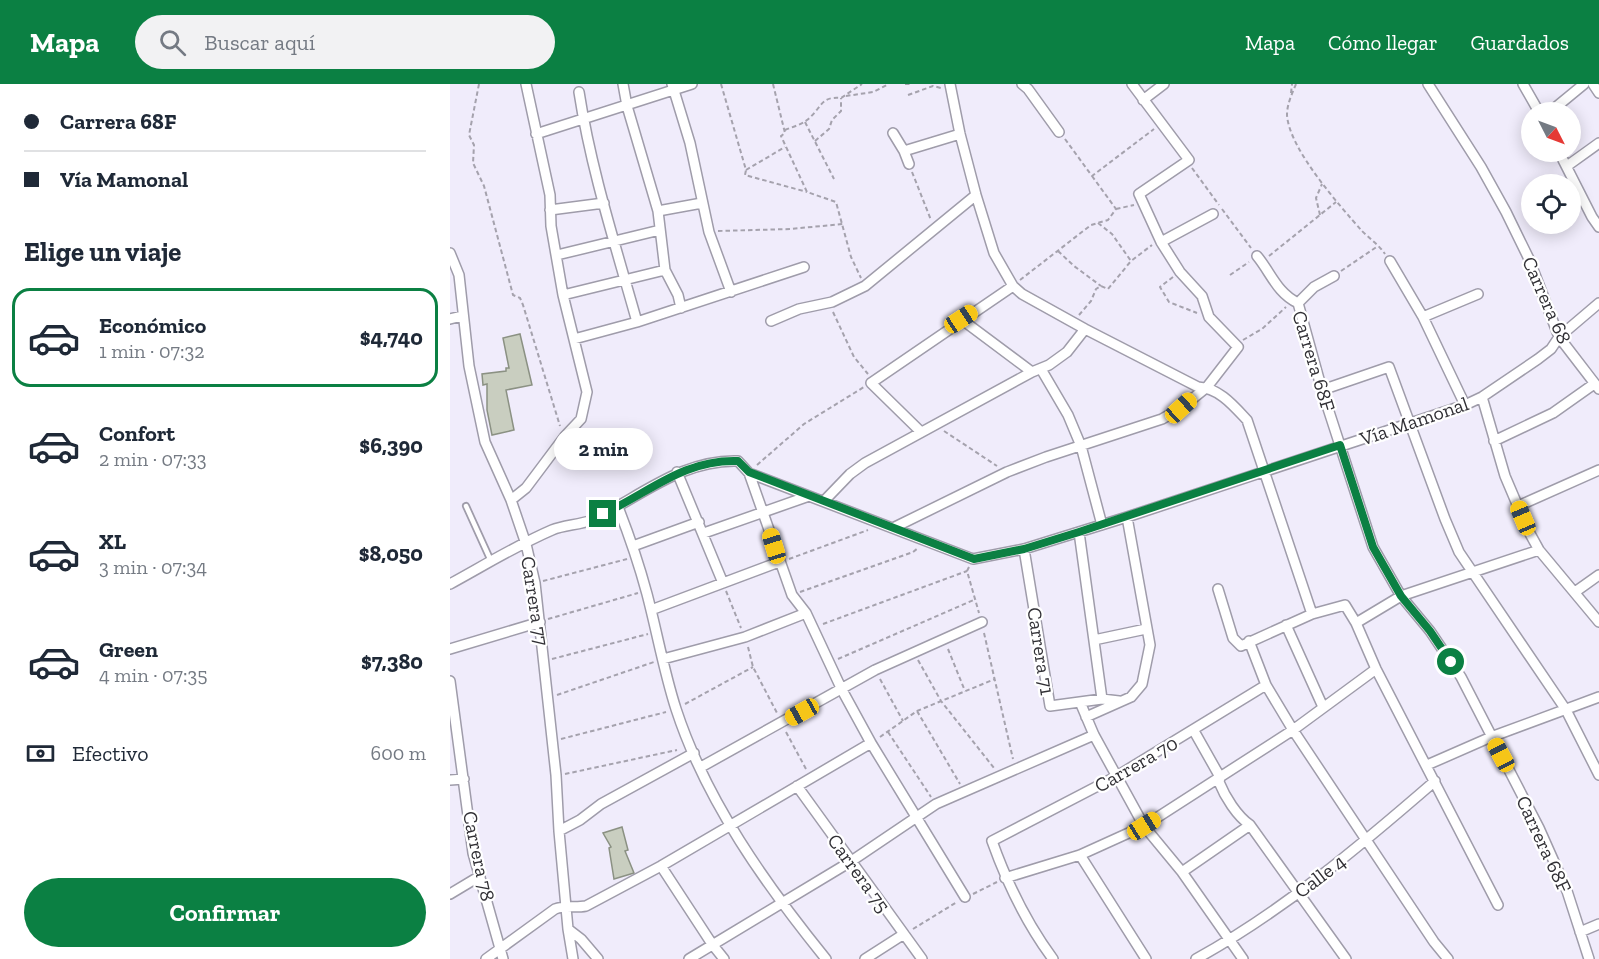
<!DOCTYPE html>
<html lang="es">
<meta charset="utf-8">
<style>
:root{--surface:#fff;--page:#f2f2f3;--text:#1f2937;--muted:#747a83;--line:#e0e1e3;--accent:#0b8043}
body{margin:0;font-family:"Zilla Slab",serif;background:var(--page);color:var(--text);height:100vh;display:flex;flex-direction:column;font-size:22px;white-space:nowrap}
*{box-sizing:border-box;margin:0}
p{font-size:20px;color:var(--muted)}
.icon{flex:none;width:33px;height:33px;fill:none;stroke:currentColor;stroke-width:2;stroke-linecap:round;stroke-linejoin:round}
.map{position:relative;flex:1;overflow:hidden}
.panel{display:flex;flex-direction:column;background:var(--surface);width:450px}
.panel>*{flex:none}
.top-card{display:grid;align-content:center;height:132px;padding:0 24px;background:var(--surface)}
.needle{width:39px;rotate:132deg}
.controls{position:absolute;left:1071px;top:18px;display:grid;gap:12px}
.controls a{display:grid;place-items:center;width:60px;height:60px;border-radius:50%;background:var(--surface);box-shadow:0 3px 15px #0003;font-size:30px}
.end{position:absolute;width:27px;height:27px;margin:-14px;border:8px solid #0b8043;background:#fff;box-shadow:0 0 0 3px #fff}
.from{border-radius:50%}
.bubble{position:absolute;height:42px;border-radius:21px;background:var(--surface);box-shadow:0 3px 15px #0003;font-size:20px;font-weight:700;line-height:42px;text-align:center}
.car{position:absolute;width:18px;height:36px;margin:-18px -9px;border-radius:8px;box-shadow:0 0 4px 2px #0007;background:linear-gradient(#f5c518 24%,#345 0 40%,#f5c518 0 76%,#345 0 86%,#f5c518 0)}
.top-card b{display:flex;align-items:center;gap:21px;height:57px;font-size:22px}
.top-card b+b{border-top:2px solid var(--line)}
.top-card i{width:15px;height:15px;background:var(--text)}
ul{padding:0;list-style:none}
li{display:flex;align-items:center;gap:18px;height:99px;margin:0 12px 9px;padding:0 12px;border:3px solid transparent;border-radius:18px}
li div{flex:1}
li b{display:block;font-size:22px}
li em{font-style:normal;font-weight:700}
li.current{border-color:var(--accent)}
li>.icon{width:54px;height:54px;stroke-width:1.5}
h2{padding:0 24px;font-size:27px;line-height:72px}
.pay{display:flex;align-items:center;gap:15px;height:66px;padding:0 24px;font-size:22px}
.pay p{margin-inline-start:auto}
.primary-button{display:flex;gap:12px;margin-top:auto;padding:12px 24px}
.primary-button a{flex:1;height:69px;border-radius:36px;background:var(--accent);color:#fff;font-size:24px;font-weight:700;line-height:69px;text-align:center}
header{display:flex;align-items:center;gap:36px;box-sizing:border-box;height:84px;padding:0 30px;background:var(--accent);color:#fff}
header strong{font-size:28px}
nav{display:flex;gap:33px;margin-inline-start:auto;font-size:21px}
.search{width:420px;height:54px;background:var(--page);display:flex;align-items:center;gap:15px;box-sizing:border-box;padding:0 21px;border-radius:33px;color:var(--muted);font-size:22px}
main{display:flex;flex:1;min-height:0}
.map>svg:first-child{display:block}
.building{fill:#c9cec0;stroke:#8b9183;stroke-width:1.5}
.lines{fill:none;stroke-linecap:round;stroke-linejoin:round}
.lane-casing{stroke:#9f9caa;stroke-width:8}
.street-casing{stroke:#9f9caa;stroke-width:12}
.path{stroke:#a5a2ad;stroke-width:2;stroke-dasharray:4.5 3;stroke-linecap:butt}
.lane{stroke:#fff;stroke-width:4.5}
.street{stroke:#fff;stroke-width:9}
.route{stroke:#0b8043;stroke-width:8}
.labels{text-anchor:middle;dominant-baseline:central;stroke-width:4.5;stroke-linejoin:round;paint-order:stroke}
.street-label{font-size:20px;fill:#313035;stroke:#fff}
</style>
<header>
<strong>Mapa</strong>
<div class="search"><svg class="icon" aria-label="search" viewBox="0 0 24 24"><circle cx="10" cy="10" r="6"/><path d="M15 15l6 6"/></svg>Buscar aquí</div>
<nav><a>Mapa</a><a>Cómo llegar</a><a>Guardados</a></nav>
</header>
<main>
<section class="panel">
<div class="top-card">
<b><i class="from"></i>Carrera 68F</b>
<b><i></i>Vía Mamonal</b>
</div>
<h2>Elige un viaje</h2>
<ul>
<li class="current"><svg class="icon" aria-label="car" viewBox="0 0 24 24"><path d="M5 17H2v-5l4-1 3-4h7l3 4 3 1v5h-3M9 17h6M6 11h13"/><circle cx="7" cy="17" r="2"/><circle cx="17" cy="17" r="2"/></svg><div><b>Económico</b><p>1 min · 07:32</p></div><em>$4,740</em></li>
<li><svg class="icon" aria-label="car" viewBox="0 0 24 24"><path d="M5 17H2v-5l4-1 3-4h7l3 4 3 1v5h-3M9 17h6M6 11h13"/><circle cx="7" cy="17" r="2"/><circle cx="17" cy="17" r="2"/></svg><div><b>Confort</b><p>2 min · 07:33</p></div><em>$6,390</em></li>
<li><svg class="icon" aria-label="car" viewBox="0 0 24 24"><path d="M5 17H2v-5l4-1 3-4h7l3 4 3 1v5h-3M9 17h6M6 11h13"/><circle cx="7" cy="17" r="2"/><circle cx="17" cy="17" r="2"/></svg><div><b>XL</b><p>3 min · 07:34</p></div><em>$8,050</em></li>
<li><svg class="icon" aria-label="car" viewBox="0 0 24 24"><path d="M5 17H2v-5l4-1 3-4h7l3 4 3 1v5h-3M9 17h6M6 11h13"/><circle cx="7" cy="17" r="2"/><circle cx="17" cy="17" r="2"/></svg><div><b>Green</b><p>4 min · 07:35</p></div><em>$7,380</em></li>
</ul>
<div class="pay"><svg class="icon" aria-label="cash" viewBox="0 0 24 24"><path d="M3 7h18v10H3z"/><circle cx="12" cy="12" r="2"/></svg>Efectivo<p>600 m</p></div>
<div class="primary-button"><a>Confirmar</a></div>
</section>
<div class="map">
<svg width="1149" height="875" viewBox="0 0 1149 875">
<rect width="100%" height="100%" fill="#f0ecfb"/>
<path class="building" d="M70 250 82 301 56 306 64 346 42 351 37 326V300L33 301 32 290 56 287V284H59L53 254Z
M172 743 178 766 175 767 184 789 164 795 159 764 161 763 153 749Z"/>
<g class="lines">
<defs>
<path id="lane" d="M16 422 41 477"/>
<path id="street" d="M173 0 177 22 208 127 215 186 228 211 231 224
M222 0 240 59 259 148 281 208
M500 0 510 50 526 111 544 169 563 202 572 210 635 245 748 303C769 304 783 321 797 336L862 530
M572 0 578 5 609 48
M978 0 1031 83 1056 128 1079 175 1109 253 1149 305
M1073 0 1089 28
M1143 0 1149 9
M129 8C141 86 166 163 187 238
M693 16 714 0
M1100 28 1134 0
M443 49 454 67 459 80
M86 50 242 0
M454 67 510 50
M1109 68 1142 133 1149 143
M1117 82 1149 59
M100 126 154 119
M208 127 252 119
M711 158 763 130
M0 169 9 191 19 282 35 358 61 416 76 460 85 499 106 691 109 747 118 845 123 875
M107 171 210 146
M807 172C821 189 827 209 848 219L872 306 923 463 951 512 980 547 1011 593 1089 744 1117 807 1139 875
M940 177 973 233 1015 321
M113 211 215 186
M848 219 864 203 884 192
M973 233 1028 210
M0 235 12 232
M511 235 582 288
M321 237 349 225 382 218 415 202 526 111
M124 255 187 238 354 183
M591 285 618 331 631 362 652 441
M872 306 939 283 995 435 1009 468 1116 626 1149 691
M1032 313 1055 392 1078 446 1089 466 1149 538
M471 348 421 299 563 202
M1044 357 1103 329 1144 300
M227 388 273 499
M299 389 342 511 356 529 392 606 421 659 515 813
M61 416 76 404 115 352 131 335 137 308 113 211 101 142 100 111 76 0
M374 417 400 390 415 379 582 288 599 281 617 268 635 245
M1068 422 1149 386
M168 423C179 451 189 480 197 510 207 548 214 588 226 625 256 717 316 801 376 875
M445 443 557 388 596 373 712 335 731 324 757 303 788 263 759 233 752 212 730 188 711 158 689 110 739 76 682 0
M629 448 652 615
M254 449 359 412
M183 462 249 438
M574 465 600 622 652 615 669 617
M0 500C33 482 67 461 102 446 114 441 129 441 142 436 190 413 232 375 288 377L299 389 523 475 574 465 677 433 1015 321 1032 313 1088 275 1101 265 1109 253 1149 219
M768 505 783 554 791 562 862 530 895 521 906 539 926 585 1048 821
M1125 508 1149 491
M201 526 329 478
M906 539 951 512 1089 466
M836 541 873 623
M644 556 696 545
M799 557 816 601 843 646 984 858 998 875
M0 565 90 538
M213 575 295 553 356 529
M0 597 23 769 53 875
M630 618 644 651 694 742 732 788 793 875
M636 633 681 613 692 600 700 561 677 433
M744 647 770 693 769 698C775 713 787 732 800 741L896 875
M977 681 1041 653 1149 613
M251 683 425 586 532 538
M0 696 14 695
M347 702 472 875
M109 747 130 736 151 720 244 669
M630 771 696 875
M211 782 262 860 274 875
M732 788 800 741
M555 794 630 771 694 742 843 646 926 585
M0 810 30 792
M118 845 131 855 148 875
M1130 848 1149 840
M36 875 105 825C115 821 125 824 136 822L211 782 421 659
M239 875 400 778 486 720 644 651
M415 875 454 850
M603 875C577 840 557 799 542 757L667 692 816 601
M746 875C833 827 910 762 985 697"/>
</defs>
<use href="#lane" class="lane-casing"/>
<use href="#street" class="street-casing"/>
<path class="path" d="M29 0 19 51 24 61 23 79 34 102 63 211 70 214 73 221 110 342
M271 0 296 86 295 91 357 108
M323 0 335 49 331 52 357 108 386 118 401 173 411 194
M455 0H461
M846 0C842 10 837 20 837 31 839 65 890 122 912 147 920 155 929 161 935 170
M841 9 842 0
M458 11 483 2 491 4
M396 12 423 8 437 1
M355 38 384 95
M335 46C342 43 351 41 357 36 372 24 370 12 391 14L412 0
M615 55 642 92 704 45
M365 57 379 45 382 36 391 27V14
M742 84 769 121
M296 86 335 63
M462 88 481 136
M666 125 684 121
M772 125 801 164
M870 131 866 114 872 100
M648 139 662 150 681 177 702 161
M268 147 340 145 393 140
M608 167 624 182 651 202
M819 172 886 118
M891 187 928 162
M780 191 799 178
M723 193 710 203 719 218 747 229
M570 196 641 141 658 136 666 125 642 92
M383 228 404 273 418 290
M629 231 641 217 646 205 651 202 658 205 681 177
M793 256 812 245 836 223
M494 347 547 382
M307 381 354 340 414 303
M339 475 418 446
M519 483 517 487 529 529
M93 497 177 475
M276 507 291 544
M350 508 463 468 468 464
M98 535 188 509
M373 540 517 487
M534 549 563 675
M298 563 303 583 327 629
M498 565 515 607
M102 575 198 550
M388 575 526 515
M468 576 491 617 544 684
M430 595 453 637
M107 611 204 578
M235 620 303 583
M467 627 510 700
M336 648 356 685
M438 648 481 713
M430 653 467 627 545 595
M111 655 216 628
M115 690 227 666
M523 810 547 798
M463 845 507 818"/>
<use href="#lane" class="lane"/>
<use href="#street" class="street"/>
</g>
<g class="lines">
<path class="route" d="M153 430C200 408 234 375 288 377L299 388 524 475 574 465 629 448 890 361 923 463 951 512 980 547 1001 578"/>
</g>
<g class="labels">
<g class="street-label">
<text transform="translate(1097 216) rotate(66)">Carrera 68</text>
<text transform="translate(864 277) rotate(73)">Carrera 68F</text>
<text transform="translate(964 337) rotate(-19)">Vía Mamonal</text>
<text transform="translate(85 517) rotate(81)">Carrera 77</text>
<text transform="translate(591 567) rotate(81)">Carrera 71</text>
<text transform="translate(686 680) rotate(-30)">Carrera 70</text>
<text transform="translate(1094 760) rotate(65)">Carrera 68F</text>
<text transform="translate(29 772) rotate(78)">Carrera 78</text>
<text transform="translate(409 789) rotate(54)">Carrera 75</text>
<text transform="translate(870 792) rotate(-37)">Calle 4</text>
</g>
</g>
</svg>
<div class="controls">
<a><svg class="needle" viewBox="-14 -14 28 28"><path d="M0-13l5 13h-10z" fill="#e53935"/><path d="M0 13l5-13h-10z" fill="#747a83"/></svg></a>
<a><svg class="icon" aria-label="locate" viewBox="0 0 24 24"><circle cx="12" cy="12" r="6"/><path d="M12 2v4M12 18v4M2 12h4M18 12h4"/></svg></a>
</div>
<i class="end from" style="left:1001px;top:578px"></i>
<i class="end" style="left:153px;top:430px"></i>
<div class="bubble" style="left:104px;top:344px;width:99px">2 min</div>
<i class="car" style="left:511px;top:235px;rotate:57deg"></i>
<i class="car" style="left:731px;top:324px;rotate:48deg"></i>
<i class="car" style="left:1073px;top:434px;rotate:337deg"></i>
<i class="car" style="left:324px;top:462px;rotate:343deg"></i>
<i class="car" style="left:352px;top:628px;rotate:241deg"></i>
<i class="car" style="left:1051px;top:671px;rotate:332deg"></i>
<i class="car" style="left:694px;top:742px;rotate:58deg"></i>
</div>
</main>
